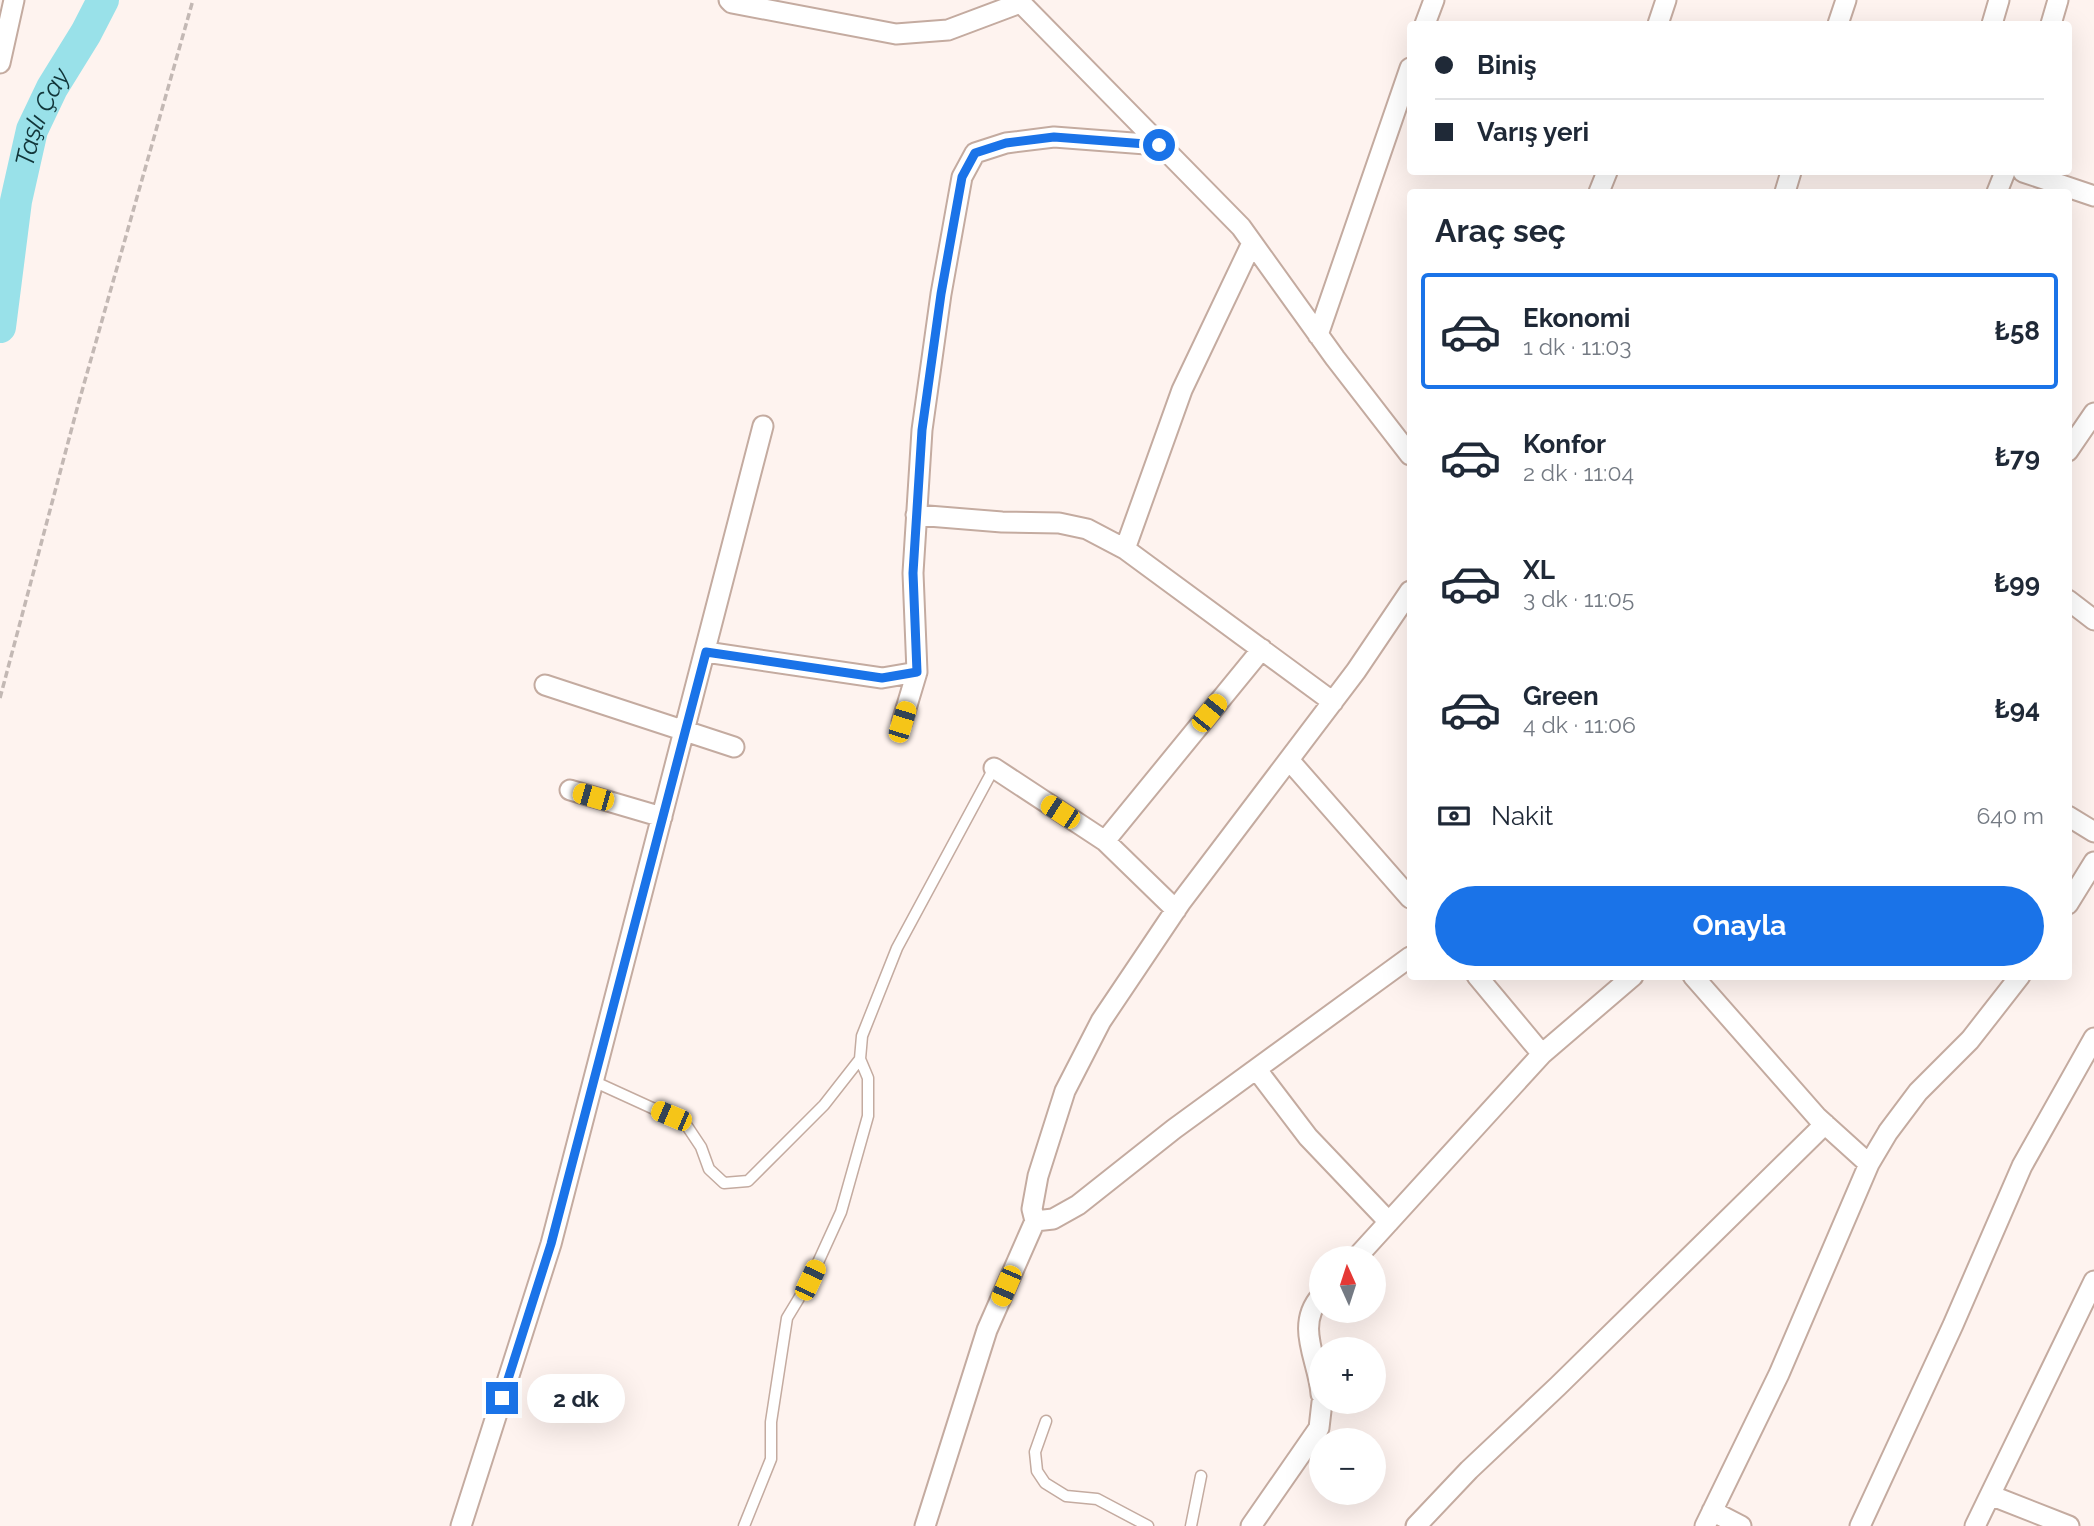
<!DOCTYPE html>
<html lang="tr">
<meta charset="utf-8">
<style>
:root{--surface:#fff;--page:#f6f6f7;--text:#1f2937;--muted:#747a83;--line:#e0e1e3;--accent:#1a73e8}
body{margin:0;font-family:Raleway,sans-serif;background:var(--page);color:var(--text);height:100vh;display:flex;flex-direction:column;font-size:26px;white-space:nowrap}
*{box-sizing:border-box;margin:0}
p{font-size:23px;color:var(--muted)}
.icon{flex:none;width:38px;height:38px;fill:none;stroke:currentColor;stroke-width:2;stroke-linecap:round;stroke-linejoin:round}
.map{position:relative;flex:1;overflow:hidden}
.sheet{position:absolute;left:1407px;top:189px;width:665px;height:791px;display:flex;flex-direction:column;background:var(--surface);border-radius:7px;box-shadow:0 7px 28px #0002}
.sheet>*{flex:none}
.guide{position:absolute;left:1407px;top:21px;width:665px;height:154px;border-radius:7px;box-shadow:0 7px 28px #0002;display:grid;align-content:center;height:154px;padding:0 28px;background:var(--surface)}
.needle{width:46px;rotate:357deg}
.buttons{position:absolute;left:1309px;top:1246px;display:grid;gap:14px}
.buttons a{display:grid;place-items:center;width:77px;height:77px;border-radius:50%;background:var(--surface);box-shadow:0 7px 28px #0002;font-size:35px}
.end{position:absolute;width:32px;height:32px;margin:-16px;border:9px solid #1a73e8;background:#fff;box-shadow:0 0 0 4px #fff}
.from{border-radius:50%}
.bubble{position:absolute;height:49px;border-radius:24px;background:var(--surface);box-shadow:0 7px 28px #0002;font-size:23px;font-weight:700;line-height:49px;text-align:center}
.car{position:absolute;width:21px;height:42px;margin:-21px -10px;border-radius:9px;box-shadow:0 0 5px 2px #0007;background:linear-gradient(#f5c518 24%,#345 0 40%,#f5c518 0 76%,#345 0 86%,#f5c518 0)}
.guide b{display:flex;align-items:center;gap:24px;height:66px;font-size:26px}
.guide b+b{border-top:2px solid var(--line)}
.guide i{width:18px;height:18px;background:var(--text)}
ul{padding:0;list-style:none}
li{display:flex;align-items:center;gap:21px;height:116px;margin:0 14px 10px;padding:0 14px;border:4px solid transparent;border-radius:7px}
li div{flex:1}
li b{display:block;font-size:26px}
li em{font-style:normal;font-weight:700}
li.current{border-color:var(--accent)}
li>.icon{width:63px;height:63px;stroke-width:1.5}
h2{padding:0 28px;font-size:32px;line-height:84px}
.pay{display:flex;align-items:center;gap:18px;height:77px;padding:0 28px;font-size:26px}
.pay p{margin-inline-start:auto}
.primary-button{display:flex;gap:14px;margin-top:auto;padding:14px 28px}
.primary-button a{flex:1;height:80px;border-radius:42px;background:var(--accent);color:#fff;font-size:28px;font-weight:700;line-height:80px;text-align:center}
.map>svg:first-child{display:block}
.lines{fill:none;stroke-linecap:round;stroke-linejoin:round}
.river{stroke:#99e1e9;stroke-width:32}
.lane-casing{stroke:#c4aba0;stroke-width:13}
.street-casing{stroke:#c4aba0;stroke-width:23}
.path{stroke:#c3b8b4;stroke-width:3.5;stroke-dasharray:7 3.5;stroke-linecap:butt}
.lane{stroke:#fff;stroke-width:10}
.street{stroke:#fff;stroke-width:19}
.route{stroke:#1a73e8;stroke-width:9}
.labels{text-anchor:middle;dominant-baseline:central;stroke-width:5;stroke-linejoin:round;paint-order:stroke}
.water-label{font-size:26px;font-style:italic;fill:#113539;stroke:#fff}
</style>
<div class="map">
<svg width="2094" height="1526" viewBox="0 0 2094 1526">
<rect width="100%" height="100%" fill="#fef3ef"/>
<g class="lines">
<path class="river" id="s1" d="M0 327 16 201 32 130 52 88 86 33 103 0"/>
<defs>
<path id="lane" d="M593 1081 685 1123 701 1147 709 1169 724 1183 748 1181 824 1105 860 1059
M1046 1421 1035 1452 1037 1471 1045 1483 1066 1496 1097 1499 1148 1526
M744 1526 771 1459V1422L787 1318 810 1280 841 1212 868 1116V1078L860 1059 862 1036 897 948 994 768
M1191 1526 1201 1476"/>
<path id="street" d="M729 0 732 3 896 34 948 30 1020 3
M1018 0 1241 227 1335 358 1410 455
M1425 24 1434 0
M1658 24 1666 0
M1838 24 1846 0
M1992 24 1999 0
M2051 24 2058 0
M0 63 14 0
M2023 172 2094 196
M1599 192 1607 172
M1785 192 1791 172
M1997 192 2005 172
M1318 335 1410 68
M2068 451 2094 413
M916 515 1002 522 1059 523 1087 529 1125 549 1333 702
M1125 549 1182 390 1252 243
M2068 600 2094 620
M706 652 882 678 917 672
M545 685 734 747
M902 722 917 672 913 573 922 430 941 294 962 177 975 153 1006 143 1054 137 1159 145
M1289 760 1410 898
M994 768 1105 841 1176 910
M570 790 662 817
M2068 816 2094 832
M1105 841 1262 649
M2068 904 2094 862
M1477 976 1542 1054
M1693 976 1817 1117 1869 1164
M1257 1070 1308 1137 1389 1222
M1035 1221 1053 1219 1078 1205 1174 1129 1410 957
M1356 1258 1542 1054 1633 976
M1321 1296C1294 1326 1319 1361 1321 1394
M1990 1495 2069 1526
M1712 1511 1741 1526
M461 1526 551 1244 763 426
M925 1526 987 1330 1035 1221 1032 1209 1038 1176 1065 1091 1101 1021 1181 902 1356 671 1410 591
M1251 1526 1319 1428 1322 1402
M1416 1526 1469 1470 1558 1386 1825 1124
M1705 1526 1779 1374 1869 1164 1888 1132 1918 1092 1970 1040 2020 976
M1860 1526 1953 1325 2022 1166 2094 1038
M1975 1526 2094 1281"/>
</defs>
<use href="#lane" class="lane-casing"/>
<use href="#street" class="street-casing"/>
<path class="path" d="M0 698 78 405 193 0"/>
<use href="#lane" class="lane"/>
<use href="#street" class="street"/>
</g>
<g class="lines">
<path class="route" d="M502 1398 551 1244 706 652 882 678 917 672 913 573 922 430 941 294 962 177 975 153 1006 143 1054 137 1159 145"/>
</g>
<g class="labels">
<g class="water-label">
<text stroke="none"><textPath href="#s1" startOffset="215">Taşlı Çay</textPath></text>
</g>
</g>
</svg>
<div class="buttons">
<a><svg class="needle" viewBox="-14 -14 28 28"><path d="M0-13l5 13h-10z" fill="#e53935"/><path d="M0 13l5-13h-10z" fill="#747a83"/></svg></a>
<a>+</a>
<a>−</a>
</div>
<i class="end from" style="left:1159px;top:145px"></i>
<i class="end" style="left:502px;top:1398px"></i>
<div class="bubble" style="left:527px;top:1374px;width:98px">2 dk</div>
<i class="car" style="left:1209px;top:713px;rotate:39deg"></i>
<i class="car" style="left:902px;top:722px;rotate:17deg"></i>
<i class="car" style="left:593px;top:797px;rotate:286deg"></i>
<i class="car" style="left:1060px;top:812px;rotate:303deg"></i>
<i class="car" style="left:671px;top:1116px;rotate:293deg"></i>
<i class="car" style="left:810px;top:1280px;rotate:25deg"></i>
<i class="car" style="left:1006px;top:1286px;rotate:203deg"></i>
<div class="guide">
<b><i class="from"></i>Biniş</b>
<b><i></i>Varış yeri</b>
</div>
<section class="sheet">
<h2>Araç seç</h2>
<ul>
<li class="current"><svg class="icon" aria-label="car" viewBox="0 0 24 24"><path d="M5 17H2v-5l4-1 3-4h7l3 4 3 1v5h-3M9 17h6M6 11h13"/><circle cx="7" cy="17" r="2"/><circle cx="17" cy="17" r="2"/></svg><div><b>Ekonomi</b><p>1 dk · 11:03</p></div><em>₺58</em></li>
<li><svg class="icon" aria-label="car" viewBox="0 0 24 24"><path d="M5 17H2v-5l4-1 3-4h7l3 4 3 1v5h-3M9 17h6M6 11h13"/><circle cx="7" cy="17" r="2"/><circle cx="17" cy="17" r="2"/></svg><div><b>Konfor</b><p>2 dk · 11:04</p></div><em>₺79</em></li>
<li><svg class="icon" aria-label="car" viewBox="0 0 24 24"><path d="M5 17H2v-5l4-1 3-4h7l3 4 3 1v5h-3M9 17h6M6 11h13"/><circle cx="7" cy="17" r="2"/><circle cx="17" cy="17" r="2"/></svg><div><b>XL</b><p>3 dk · 11:05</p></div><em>₺99</em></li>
<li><svg class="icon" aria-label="car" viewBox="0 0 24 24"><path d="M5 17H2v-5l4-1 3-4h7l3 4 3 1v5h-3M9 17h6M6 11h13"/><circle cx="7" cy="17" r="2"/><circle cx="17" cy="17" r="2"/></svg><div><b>Green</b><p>4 dk · 11:06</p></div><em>₺94</em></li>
</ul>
<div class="pay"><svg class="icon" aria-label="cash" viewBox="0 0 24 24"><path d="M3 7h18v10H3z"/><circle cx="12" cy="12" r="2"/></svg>Nakit<p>640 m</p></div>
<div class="primary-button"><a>Onayla</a></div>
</section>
</div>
